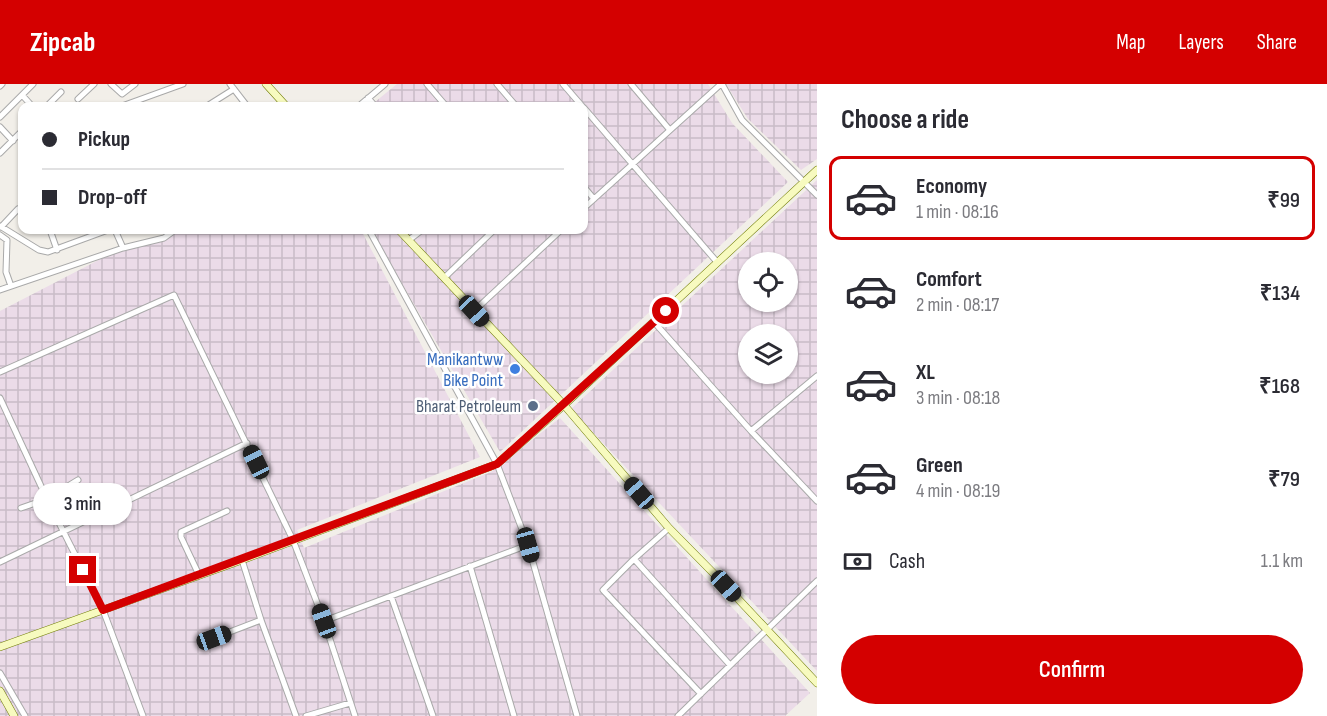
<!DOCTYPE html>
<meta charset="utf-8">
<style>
:root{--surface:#fff;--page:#f2f2f3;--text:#2b2b33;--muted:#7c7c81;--line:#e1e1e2;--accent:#d40000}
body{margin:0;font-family:"Sofia Sans Condensed",sans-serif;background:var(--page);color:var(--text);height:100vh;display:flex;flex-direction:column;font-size:22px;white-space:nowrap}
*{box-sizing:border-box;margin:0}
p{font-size:20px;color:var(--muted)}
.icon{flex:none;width:33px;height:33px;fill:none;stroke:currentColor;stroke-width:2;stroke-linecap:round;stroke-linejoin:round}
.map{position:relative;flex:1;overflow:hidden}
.side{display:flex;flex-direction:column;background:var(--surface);width:510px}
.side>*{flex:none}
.guide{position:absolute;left:18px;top:18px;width:570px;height:132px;border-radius:12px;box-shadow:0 2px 4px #0004;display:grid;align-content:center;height:132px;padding:0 24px;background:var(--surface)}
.controls{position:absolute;left:738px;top:168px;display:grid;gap:12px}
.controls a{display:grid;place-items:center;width:60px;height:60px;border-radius:50%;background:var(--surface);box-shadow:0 2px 4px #0004;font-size:30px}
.end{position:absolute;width:27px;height:27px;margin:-14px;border:8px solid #d40000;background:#fff;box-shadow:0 0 0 3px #fff}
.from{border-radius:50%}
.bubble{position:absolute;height:42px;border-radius:21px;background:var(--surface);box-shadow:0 2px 4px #0004;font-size:20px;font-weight:600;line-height:42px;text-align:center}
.car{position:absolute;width:18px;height:36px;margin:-18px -9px;border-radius:8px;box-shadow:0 0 4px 2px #0007;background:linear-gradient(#222 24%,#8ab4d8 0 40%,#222 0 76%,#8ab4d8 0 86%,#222 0)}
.guide b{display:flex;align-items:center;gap:21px;height:57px;font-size:22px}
.guide b+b{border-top:2px solid var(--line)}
.guide i{width:15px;height:15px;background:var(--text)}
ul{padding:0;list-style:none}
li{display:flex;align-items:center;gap:18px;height:84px;margin:0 12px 9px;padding:0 12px;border:3px solid transparent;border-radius:12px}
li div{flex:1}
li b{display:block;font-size:22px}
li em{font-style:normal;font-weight:600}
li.active{border-color:var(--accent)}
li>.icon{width:54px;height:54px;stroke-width:1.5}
h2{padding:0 24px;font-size:27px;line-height:72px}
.pay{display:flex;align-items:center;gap:15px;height:66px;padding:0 24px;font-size:22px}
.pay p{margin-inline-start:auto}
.action{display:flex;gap:12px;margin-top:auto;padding:12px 24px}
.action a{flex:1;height:69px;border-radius:36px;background:var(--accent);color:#fff;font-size:24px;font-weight:600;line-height:69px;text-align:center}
header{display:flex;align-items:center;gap:36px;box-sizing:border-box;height:84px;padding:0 30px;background:var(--accent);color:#fff}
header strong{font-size:28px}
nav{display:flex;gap:33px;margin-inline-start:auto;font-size:21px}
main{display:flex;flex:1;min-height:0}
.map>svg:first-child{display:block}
.industrial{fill:url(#industrial-grid);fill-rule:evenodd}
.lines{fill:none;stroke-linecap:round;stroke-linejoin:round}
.street-casing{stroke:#a9a9a9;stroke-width:7}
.secondary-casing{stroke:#707d05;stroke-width:8}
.street{stroke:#fff;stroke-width:5}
.secondary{stroke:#f7fabf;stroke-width:7}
.route{stroke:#d40000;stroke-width:8}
.shop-dot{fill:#3f7fe0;stroke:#fff;stroke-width:2}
.service-dot{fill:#5c6f8a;stroke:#fff;stroke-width:2}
.labels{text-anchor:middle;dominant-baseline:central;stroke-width:5;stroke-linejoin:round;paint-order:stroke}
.shop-label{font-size:18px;fill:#366cbe;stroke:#fff;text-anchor:end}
.service-label{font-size:18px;fill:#4e5e75;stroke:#fff;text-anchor:end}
</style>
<header>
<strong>Zipcab</strong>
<nav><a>Map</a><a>Layers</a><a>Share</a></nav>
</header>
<main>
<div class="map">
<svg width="817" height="632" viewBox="0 0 817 632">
<defs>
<pattern id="industrial-grid" width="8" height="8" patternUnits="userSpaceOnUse" patternTransform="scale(1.5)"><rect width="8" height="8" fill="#ebdbe8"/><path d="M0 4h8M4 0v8" fill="none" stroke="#c9bcc7"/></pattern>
</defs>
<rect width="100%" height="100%" fill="#f2efe9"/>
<path class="industrial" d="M397 0H708L732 39 788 98 500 368 371 146H584V22H370Z
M726 0H817V75L801 86 748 35Z
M817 96V587L571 325ZM748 178H788V218H748ZM748 250H788V290H748Z
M175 146H361L480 373 297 446 304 464 491 388 560 334 810 609 785 632H0V227L116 167 164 155Z"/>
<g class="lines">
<defs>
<path id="street" d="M111 0 122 10 135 0
M230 0 247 22
M427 0 446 22
M497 0 516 22
M563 0 582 22
M631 0 669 45
M722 0 742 36 817 111
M0 2 2 0
M22 11 32 22
M368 14 375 22
M78 15 94 0
M47 22 61 8
M122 22 183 0
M207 22 234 5
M359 22 385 0
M584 24 717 178
M0 33 33 0
M0 43 13 57
M0 69 22 47
M584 103 594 115
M584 124 721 0
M0 142 39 166 48 168 108 146
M1 143 18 125
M50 146 57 166
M115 146 123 164 164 154 175 146
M369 146 497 380 528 461 577 632
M0 151 7 156 6 188 11 202
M409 156 422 146
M444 194 494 146
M0 206 123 164
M474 227 561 146
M654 238 751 347 817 417
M0 288 174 211 293 456 324 537 355 632
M0 314 47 415 103 526 143 632
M751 347 817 292
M21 424 47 415 78 396
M669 444 634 475 603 506 701 610
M634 475 730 581
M242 476 261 536 296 632
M0 478 247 359
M470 482 514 632
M199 491 181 453V448L227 427
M391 512 433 632
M324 537 528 461
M214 554 261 536
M0 589 25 632
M306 632 350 619
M678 632 817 497"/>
<path id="secondary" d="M266 0 286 22
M399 146 564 321 669 444 726 502 817 599
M0 563 242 476 497 380 564 321 817 86
M0 607 14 632"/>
</defs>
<use href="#street" class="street-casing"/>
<use href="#secondary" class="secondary-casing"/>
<use href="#street" class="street"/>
<use href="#secondary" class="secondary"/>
</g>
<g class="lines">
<path class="route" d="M83 486 103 526 497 380 666 227"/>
</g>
<circle class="shop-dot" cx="515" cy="285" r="6"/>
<circle class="service-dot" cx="533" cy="322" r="6"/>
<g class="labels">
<g class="shop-label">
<text x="503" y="275">Manikantww<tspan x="503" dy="21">Bike Point</tspan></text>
</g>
<g class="service-label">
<text x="521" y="322">Bharat Petroleum</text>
</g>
</g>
</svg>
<div class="controls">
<a><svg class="icon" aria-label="locate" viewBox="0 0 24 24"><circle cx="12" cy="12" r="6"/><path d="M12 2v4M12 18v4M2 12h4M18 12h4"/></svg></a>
<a><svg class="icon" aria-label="layers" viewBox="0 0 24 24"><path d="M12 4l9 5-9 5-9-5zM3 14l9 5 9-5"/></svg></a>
</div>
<i class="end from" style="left:666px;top:227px"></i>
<i class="end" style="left:83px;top:486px"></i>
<div class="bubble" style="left:33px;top:399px;width:99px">3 min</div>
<i class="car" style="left:474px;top:227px;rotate:137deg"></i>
<i class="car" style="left:256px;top:378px;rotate:334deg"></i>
<i class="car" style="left:639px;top:409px;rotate:319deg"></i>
<i class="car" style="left:528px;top:461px;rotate:164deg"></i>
<i class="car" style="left:726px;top:502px;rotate:137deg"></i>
<i class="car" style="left:324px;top:537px;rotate:340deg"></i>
<i class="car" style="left:214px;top:554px;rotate:70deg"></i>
<div class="guide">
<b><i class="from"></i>Pickup</b>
<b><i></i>Drop-off</b>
</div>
</div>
<section class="side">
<h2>Choose a ride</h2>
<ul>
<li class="active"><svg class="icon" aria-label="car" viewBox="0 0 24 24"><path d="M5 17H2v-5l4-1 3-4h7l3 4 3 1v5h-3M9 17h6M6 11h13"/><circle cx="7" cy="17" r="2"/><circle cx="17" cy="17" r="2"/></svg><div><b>Economy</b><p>1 min · 08:16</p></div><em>₹99</em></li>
<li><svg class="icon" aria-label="car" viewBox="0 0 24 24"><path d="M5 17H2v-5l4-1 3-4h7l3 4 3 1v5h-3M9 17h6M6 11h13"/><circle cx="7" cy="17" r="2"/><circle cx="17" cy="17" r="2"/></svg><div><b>Comfort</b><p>2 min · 08:17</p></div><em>₹134</em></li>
<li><svg class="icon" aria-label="car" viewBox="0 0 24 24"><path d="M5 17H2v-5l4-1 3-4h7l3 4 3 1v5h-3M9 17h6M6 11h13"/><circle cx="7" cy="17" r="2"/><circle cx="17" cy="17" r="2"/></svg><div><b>XL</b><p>3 min · 08:18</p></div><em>₹168</em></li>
<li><svg class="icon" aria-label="car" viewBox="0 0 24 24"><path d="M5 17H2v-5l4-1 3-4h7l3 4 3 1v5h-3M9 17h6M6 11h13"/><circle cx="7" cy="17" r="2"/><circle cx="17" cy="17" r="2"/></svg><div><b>Green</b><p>4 min · 08:19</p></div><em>₹79</em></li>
</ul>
<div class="pay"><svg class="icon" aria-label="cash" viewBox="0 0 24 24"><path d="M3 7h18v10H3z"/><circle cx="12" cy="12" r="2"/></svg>Cash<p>1.1 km</p></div>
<div class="action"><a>Confirm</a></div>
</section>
</main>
